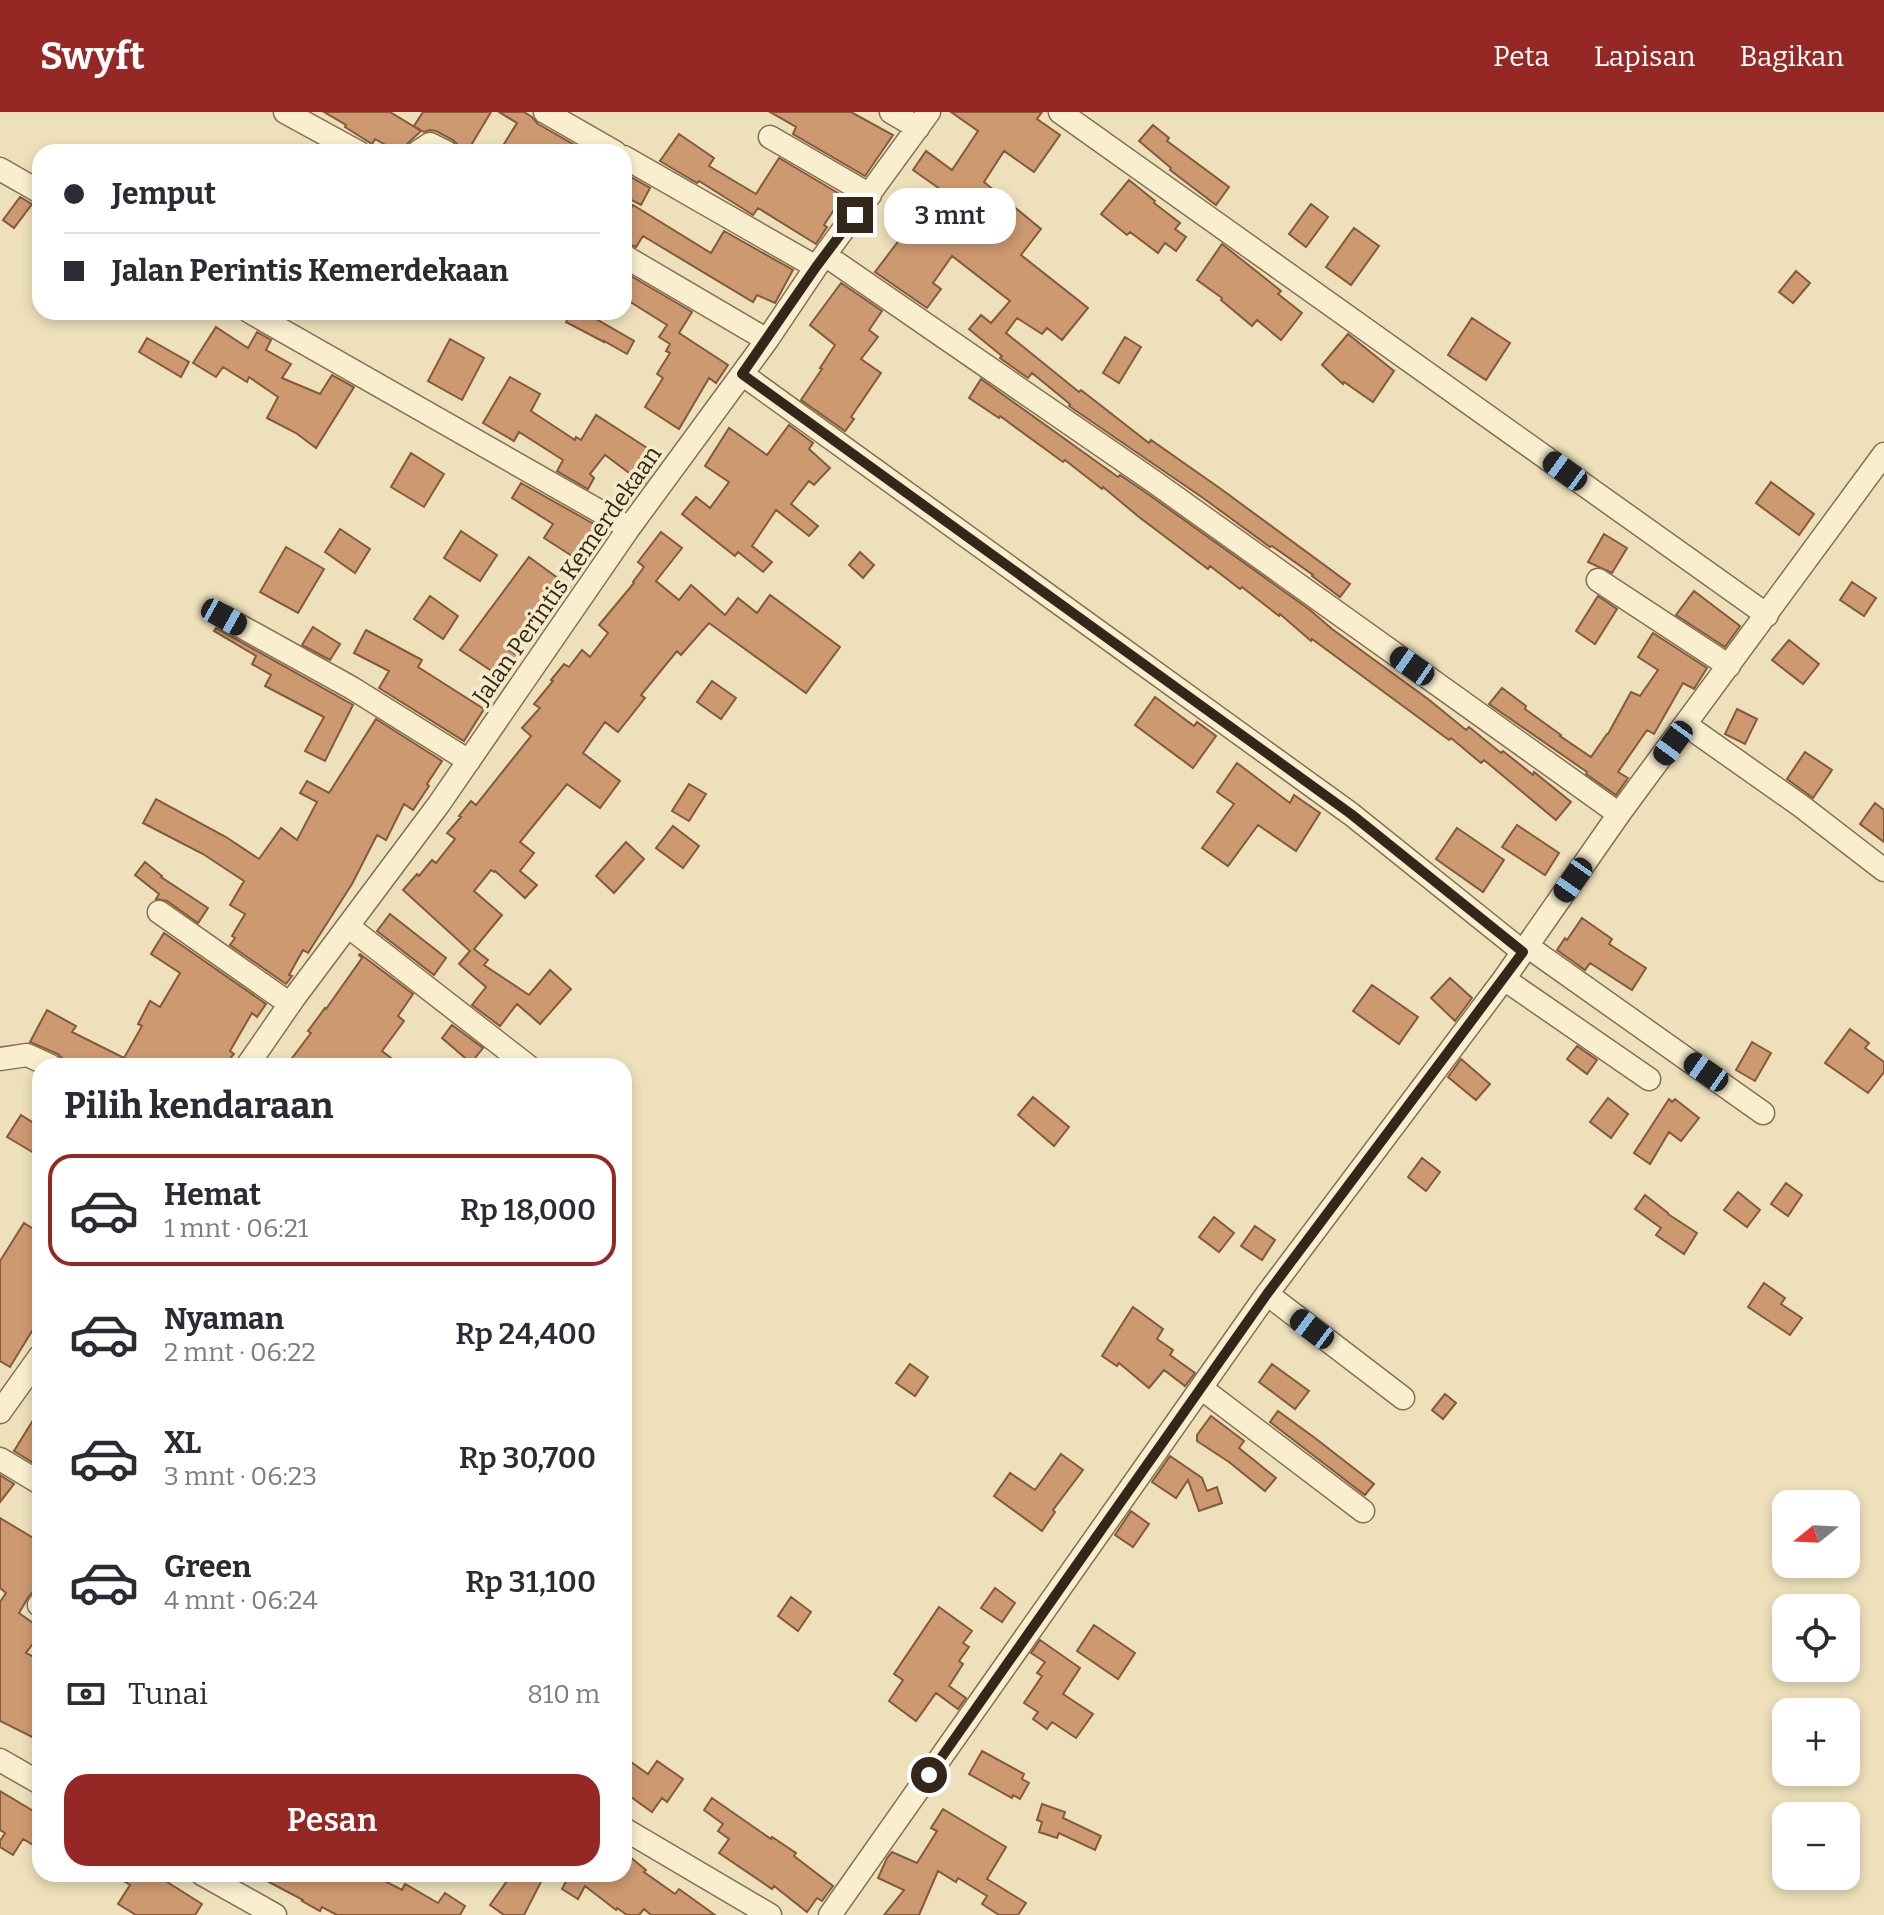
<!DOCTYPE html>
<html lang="id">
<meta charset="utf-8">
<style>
:root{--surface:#fff;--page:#f7f7f7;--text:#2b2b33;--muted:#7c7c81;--line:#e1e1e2;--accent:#952724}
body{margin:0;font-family:Bitter,serif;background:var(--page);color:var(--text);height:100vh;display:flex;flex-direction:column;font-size:30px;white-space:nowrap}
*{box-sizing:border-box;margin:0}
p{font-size:26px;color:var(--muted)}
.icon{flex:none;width:44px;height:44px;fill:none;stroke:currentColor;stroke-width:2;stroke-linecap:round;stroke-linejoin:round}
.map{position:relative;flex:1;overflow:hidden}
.drawer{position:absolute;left:32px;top:946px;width:600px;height:824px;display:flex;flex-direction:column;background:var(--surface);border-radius:24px;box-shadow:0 4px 12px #0003}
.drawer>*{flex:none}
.hud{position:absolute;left:32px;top:32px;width:600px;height:176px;border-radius:24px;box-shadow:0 4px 12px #0003;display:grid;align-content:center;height:176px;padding:0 32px;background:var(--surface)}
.needle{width:52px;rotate:252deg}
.fabs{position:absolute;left:1772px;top:1378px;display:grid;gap:16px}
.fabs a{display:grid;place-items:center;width:88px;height:88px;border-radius:16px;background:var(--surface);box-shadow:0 4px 12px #0003;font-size:40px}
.end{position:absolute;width:36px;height:36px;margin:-18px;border:10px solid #34271a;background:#fff;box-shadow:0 0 0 4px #fff}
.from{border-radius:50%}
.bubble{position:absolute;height:56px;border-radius:24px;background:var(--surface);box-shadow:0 4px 12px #0003;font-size:26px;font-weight:600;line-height:56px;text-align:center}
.car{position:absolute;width:24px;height:48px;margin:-24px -12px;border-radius:10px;box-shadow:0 0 6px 2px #0007;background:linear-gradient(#222 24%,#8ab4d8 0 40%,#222 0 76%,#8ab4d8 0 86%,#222 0)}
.hud b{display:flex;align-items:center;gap:28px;height:76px;font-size:30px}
.hud b+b{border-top:2px solid var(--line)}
.hud i{width:20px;height:20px;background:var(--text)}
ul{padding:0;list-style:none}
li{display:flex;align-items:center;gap:24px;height:112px;margin:0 16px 12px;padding:0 16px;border:4px solid transparent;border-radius:24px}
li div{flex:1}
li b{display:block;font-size:30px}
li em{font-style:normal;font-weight:600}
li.selected{border-color:var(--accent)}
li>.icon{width:72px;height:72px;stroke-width:1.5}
h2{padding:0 32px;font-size:36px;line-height:96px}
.pay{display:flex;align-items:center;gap:20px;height:88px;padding:0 32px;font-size:30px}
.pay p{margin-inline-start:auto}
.cta{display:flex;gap:16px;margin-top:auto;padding:16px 32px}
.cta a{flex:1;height:92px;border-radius:24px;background:var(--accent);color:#fff;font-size:32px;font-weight:600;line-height:92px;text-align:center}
header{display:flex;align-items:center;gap:48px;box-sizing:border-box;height:112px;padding:0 40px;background:var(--accent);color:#fff}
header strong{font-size:38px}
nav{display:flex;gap:44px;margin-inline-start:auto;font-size:28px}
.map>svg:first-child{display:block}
.building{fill:#cd9970;stroke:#845a3a;stroke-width:2}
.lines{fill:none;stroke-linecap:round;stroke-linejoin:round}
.minor-casing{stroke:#857055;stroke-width:25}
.minor{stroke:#f9eece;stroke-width:22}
.route{stroke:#34271a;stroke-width:10}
.labels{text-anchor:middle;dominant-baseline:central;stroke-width:7;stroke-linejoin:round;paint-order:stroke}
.street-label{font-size:24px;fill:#34271a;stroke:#f5eaca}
</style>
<header>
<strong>Swyft</strong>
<nav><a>Peta</a><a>Lapisan</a><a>Bagikan</a></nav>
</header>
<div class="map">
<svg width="1884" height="1803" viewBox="0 0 1884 1803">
<rect width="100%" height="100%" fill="#eee0bb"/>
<path class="building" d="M324 0H390L421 19 406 33 404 40H398L375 27 372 32 345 15 346 13Z
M423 0H491L467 40H460L458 33 453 28 436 19 430 18 424 20 414 14Z
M499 0H524L532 5 538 12 587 40H499L517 11Z
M770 0H851L893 23 865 64 793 22 796 15Z
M951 0H1042L1037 7 1060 23 1034 60 1004 39 984 70 1041 117 1021 143 1088 196 1062 228 1047 216 1042 222 1017 206 1006 221 1079 280 1081 278 1149 331 1151 328 1221 377 1350 472 1340 485 1312 464 1313 463 1272 434 1270 435 1203 386 1069 294 1070 292 1032 261 1028 266 1000 246 1002 244 969 217 981 203 991 211 1010 189 952 144 933 171 941 177 927 196 875 160 906 119 885 104 896 87 922 105 940 77 913 58 926 39 952 58 978 19Z
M1153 13 1169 26 1167 29 1229 75 1216 93 1170 58 1171 56 1139 29Z
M679 22 714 46 709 54 756 82 779 46 843 84 824 113 827 115 816 132 758 96 753 103 699 69 697 71 660 49Z
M624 61 650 76 641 93 624 84Z
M1129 68 1155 89 1154 91 1180 111 1175 117 1186 125 1176 139 1165 131 1158 141 1130 120 1127 123 1101 102Z
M20 85 32 92 14 116 3 108Z
M1311 92 1328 105 1306 135 1289 122Z
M633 93 711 141 724 119 793 158 775 191 757 183 753 190 643 124 636 135 624 130V108Z
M1354 116 1379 134 1351 173 1326 155Z
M1222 132 1281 179 1278 182 1302 201 1281 228 1257 208 1252 214 1221 188 1222 186 1197 168Z
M1796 159 1810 171 1793 191 1779 180Z
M624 160 692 200 679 221 728 253 716 271 709 266 679 317 645 295 663 266 657 262 670 241 666 239 670 232 659 225 667 213 624 186Z
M841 171 882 199 869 218 878 225 861 247 881 261 851 305 854 307 845 319 801 288 822 257 820 256 835 233 810 213Z
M572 200H584L634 229 627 242 604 229V230L566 210Z
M1472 206 1510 231 1486 268 1448 243Z
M216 215 248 236 257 220 271 228 266 238 291 252 282 266 320 282 332 263 354 275 316 336 296 321 267 306 278 285 249 265 247 270 223 255 216 265 193 251Z
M1348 222 1394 259 1373 290 1344 270 1343 272 1322 253Z
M1125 225 1141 235 1119 271 1103 261Z
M147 226 189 250 181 265 139 240Z
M450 227 484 246 462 288 428 269Z
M510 265 540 282 531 299 575 328 576 325 581 328 596 303 661 345 644 372 605 343 590 362 594 366 588 377 557 359 563 348 519 320 514 329 483 311Z
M981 267 1118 365 1120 363 1145 380 1310 498 1332 517 1428 587 1466 618 1469 615 1501 641 1503 639 1533 663 1534 660 1571 690 1556 708 1484 648 1481 651 1451 626 1449 628 1312 527 1311 529 1280 502 1279 504 1242 475 1240 477 1210 454 1208 457 1139 405 1103 375 1102 377 1065 348 1063 350 1000 304 999 306 969 286Z
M789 313 813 331 809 337 830 356 814 373 809 369 791 392 818 414 809 424 776 398 752 434 772 450 763 460 738 440 735 444 682 402 696 385 710 396 729 370 705 354 729 316 767 343Z
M411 341 444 362 424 395 391 375Z
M1771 370 1814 402 1799 423 1756 391Z
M521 371 608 420 586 453 544 426 553 412 512 386Z
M340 417 370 437 355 461 325 440Z
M461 419 497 443 480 469 444 446Z
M661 420 682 436 656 469 679 488 691 473 725 503 738 486 757 501 770 483 840 535 806 581 709 511 681 543 677 539 641 583 645 586 618 620 605 610 583 641 620 669 600 696 567 672 520 730 534 741 520 759 537 773 525 786 495 759 494 760 491 758 474 779 502 803 474 837 488 848 484 853 529 883 550 858 571 877 540 912 517 892 500 914 472 893 486 875 459 852 470 839 403 778 417 762 419 764 432 748 436 751 455 727 447 721 461 705 459 704 471 689 476 693 531 624 522 616 540 596 534 592 553 569 551 568 564 552 569 555 582 538 590 545 608 521 599 513 634 471 633 470 644 455 638 450Z
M1604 422 1627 436 1612 461 1588 450Z
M286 435 324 457 298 501 260 480Z
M860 440 874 453 863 466 849 453Z
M529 445 570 475 547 505 537 497 508 537 519 545 504 567 460 538Z
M1852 470 1876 486 1864 504 1840 488Z
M1694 479 1740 514 1725 535 1676 503Z
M430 484 458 504 443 527 414 507Z
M1598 484 1617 497 1595 532 1576 519Z
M313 515 340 532 330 548 302 533Z
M216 516 353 593 325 649 305 639 324 605 265 574 271 563 252 552 256 544 214 519Z
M366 518 422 548 418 555 484 597 464 629 379 576 389 559 354 541Z
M1653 521 1707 556 1694 577 1683 571 1654 622 1647 618 1618 660 1628 666 1616 683 1586 662 1587 660 1489 592 1502 576 1526 594 1525 597 1561 623 1560 624 1591 645 1607 622H1608L1631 580 1640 584 1658 558 1638 545Z
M1789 528 1819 552 1803 572 1772 548Z
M712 569 736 586 721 607 697 590Z
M1155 585 1194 614 1197 610 1216 624 1193 656 1135 613Z
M1737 597 1757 607 1745 632 1725 622Z
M376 607 442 649 427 672 429 674 413 698 404 692 386 728 377 723 352 772 308 841 303 838 289 863 292 864 286 872 230 833 235 826 232 824 245 802 230 793 244 769 203 742 143 711 156 687 226 725 259 747 281 716 297 728 317 690 300 681 307 669 329 681Z
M1805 640 1832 658 1813 686 1787 667Z
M1237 651 1290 691 1294 683 1320 701 1296 739 1258 713 1228 754 1202 736 1234 692 1217 680Z
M689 672 706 682 689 709 672 699Z
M1875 691 1884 698V730L1860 712Z
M1517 713 1559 741 1545 763 1502 735Z
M673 714 699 734 683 756 656 736Z
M1457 716 1504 748 1483 780 1436 747Z
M626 730 644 747 614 781 596 764Z
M145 750 162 764 161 765 208 796 198 811 167 789 156 787 159 782 135 763Z
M390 802 446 846 434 863 377 819Z
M1582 806 1612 827 1609 832 1646 856 1632 878 1590 851 1585 858 1557 838 1565 826 1567 828Z
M164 821 266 892 257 905 252 901 230 939 234 942 224 954H66L63 947 58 942 30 930 47 898 76 914 72 920 124 946 142 914 138 912 150 889 160 895 180 861 151 842Z
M360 842 413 882 398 904 404 909 382 939 391 946 385 954H286L311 921 308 919 325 896 326 897 362 846 359 843Z
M1450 866 1472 886 1455 909 1431 886Z
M1372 873 1418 905 1399 932 1353 899Z
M452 913 483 936 471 951 442 926Z
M1850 917 1869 931 1865 936 1884 950V960L1868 981 1825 951Z
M1752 930 1771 941 1755 969 1736 958Z
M1577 934 1597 948 1587 962 1567 947Z
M1461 947 1490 972 1476 988 1448 965Z
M1033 985 1069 1015 1054 1034 1018 1003Z
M1608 986 1628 1002 1611 1026 1590 1010Z
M1669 987 1672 990 1675 987 1699 1006 1681 1029 1669 1020 1650 1052 1634 1041Z
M21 1003 40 1015V1031L34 1041 7 1025Z
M1422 1046 1440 1060 1426 1079 1408 1065Z
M1786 1071 1802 1083 1788 1104 1771 1092Z
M1738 1080 1760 1098 1747 1115 1724 1098Z
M1645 1083 1668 1101V1102L1697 1121 1684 1142 1656 1123 1661 1116 1635 1097Z
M1214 1105 1234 1121 1219 1140 1199 1125Z
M24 1111 40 1121V1206L10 1255 0 1249V1149Z
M1255 1114 1275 1128 1262 1148 1241 1134Z
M1764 1171 1785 1186 1781 1192 1802 1206 1790 1223 1748 1195Z
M1133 1195 1163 1217 1157 1227 1173 1238 1170 1243 1195 1261 1185 1274 1164 1258 1149 1276 1119 1251 1117 1254 1102 1244Z
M910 1252 928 1265 915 1284 896 1271Z
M1272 1252 1309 1279 1295 1297 1259 1270Z
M1445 1282 1456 1291 1443 1307 1432 1298Z
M40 1297V1355L14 1339Z
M1278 1299 1315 1326 1374 1372 1365 1383 1270 1310Z
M1211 1304 1244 1329 1239 1336 1276 1366 1265 1379 1229 1350 1197 1329V1323Z
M1061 1342 1083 1358 1053 1398 1055 1400 1042 1419 994 1384 1010 1361 1035 1378Z
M1170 1344 1202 1366 1207 1379 1217 1375 1222 1391 1199 1399 1188 1368 1176 1386 1152 1370Z
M0 1363 14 1372 0 1390Z
M1131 1399 1149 1412 1133 1435 1115 1423Z
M0 1406 40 1430V1472L29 1484 19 1501 40 1516V1522L26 1541 40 1548V1629L0 1609V1490L6 1481 0 1476Z
M995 1476 1015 1491 1002 1510 981 1496Z
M791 1485 811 1500 798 1519 778 1504Z
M939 1495 972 1519 963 1531 969 1535 959 1549 963 1552 949 1574 966 1586 958 1597 936 1581 916 1609 889 1589 903 1568 894 1562Z
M1094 1513 1135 1541 1118 1567 1077 1539Z
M1040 1528 1080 1556 1063 1582 1093 1602 1076 1626 1052 1610 1047 1617 1033 1607 1038 1600 1024 1591 1042 1564 1037 1561 1045 1550 1031 1541Z
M982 1639 1024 1662 1022 1667 1029 1671 1020 1687 1013 1683 1012 1686 969 1662Z
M624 1645 648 1662 657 1649 683 1667 667 1690 662 1686 652 1700 624 1680Z
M0 1679 40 1703V1737L23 1727 13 1743 0 1735V1729L5 1721 0 1718Z
M712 1686 771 1727 772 1725 796 1741 794 1744 833 1774 822 1789 817 1786 807 1800 774 1774 772 1777 719 1741 729 1727 718 1719 723 1712 704 1698Z
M1042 1692 1065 1700 1063 1706 1101 1724 1095 1738 1059 1721 1057 1726 1039 1720 1042 1710 1037 1708Z
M943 1697 1006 1735 987 1767 1026 1791 1018 1803H999L982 1792 987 1784 958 1766 956 1770 938 1759 919 1803H884L904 1778 878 1766 887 1746 892 1740 917 1751 937 1719 931 1716Z
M624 1740 646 1758 644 1760 675 1782 679 1777 715 1803H651L644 1797 639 1803H627L617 1796 616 1798 585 1774 578 1787 562 1777 570 1762H624Z
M112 1762H167L164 1768 202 1792 195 1803H136L118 1792 130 1773Z
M254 1762H371L402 1778 405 1772 438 1791 445 1781 465 1794 460 1803H337L322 1795 320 1799 302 1789 303 1788Z
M512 1762H527L541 1770 524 1803H504L490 1793Z"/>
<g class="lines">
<defs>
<path id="minor" d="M285 0 358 40
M545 0 615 40
M891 0 918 16
M1060 0 1767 503
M770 25 870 83
M418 40 430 32 446 40
M624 45 816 155
M0 57 40 80
M825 143 1153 369 1619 702
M624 144 767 228
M250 200 629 416
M742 262 1351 702 1523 840
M1598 468 1729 554
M224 505 352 576 469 649
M1686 613 1801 694 1884 758
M159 800 290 892
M349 815 528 954
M1527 834 1763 1001
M1504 867 1649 967
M0 947 27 943 51 954
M247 954 294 886 439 692 629 416 767 228 816 155 929 0
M1267 1182 1403 1286
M1201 1276 1363 1399
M0 1300 40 1244
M0 1347 40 1371
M39 1493 40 1492
M0 1648 40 1671
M624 1717 770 1803
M202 1762 275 1803
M830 1803 1267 1182 1504 867 1619 702 1884 342"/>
</defs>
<use href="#minor" class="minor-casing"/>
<use href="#minor" class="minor"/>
</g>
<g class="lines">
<path class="route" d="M855 103 816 155 742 262 1351 702 1523 840 1267 1182 929 1663"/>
</g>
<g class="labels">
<g class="street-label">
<text transform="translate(567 463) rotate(-55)">Jalan Perintis Kemerdekaan</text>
</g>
</g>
</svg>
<div class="fabs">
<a><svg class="needle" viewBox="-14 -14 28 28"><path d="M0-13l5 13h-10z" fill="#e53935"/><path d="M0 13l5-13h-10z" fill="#7c7c81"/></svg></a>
<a><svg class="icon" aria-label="locate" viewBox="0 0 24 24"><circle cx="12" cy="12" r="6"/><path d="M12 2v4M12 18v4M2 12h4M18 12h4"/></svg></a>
<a>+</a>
<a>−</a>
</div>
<i class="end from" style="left:929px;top:1663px"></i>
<i class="end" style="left:855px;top:103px"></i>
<div class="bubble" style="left:884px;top:76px;width:132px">3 mnt</div>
<i class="car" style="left:1565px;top:359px;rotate:306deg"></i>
<i class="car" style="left:224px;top:505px;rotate:119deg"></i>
<i class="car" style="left:1412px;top:554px;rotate:305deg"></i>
<i class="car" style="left:1673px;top:631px;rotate:216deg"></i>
<i class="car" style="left:1573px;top:768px;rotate:215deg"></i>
<i class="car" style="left:1706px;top:960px;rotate:305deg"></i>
<i class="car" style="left:1312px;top:1217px;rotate:307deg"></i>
<div class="hud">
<b><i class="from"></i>Jemput</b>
<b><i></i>Jalan Perintis Kemerdekaan</b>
</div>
<section class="drawer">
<h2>Pilih kendaraan</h2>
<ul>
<li class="selected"><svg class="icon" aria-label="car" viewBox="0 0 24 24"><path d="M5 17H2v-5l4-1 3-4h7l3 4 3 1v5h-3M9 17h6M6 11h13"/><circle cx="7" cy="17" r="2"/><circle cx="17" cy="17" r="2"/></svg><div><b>Hemat</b><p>1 mnt · 06:21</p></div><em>Rp 18,000</em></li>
<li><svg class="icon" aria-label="car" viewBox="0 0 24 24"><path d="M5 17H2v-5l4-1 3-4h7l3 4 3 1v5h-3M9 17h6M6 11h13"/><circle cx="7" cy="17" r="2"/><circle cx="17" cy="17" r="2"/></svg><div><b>Nyaman</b><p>2 mnt · 06:22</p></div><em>Rp 24,400</em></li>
<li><svg class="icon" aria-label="car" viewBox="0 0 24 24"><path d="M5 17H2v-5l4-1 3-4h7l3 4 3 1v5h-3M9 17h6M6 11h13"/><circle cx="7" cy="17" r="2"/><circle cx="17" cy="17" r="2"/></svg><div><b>XL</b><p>3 mnt · 06:23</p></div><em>Rp 30,700</em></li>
<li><svg class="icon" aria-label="car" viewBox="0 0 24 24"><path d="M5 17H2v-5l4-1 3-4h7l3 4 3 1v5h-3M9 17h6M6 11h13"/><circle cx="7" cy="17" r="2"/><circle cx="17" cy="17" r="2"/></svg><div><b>Green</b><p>4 mnt · 06:24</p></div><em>Rp 31,100</em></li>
</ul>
<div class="pay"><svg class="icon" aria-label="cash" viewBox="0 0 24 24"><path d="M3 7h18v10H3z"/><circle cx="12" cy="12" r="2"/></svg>Tunai<p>810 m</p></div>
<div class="cta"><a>Pesan</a></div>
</section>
</div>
